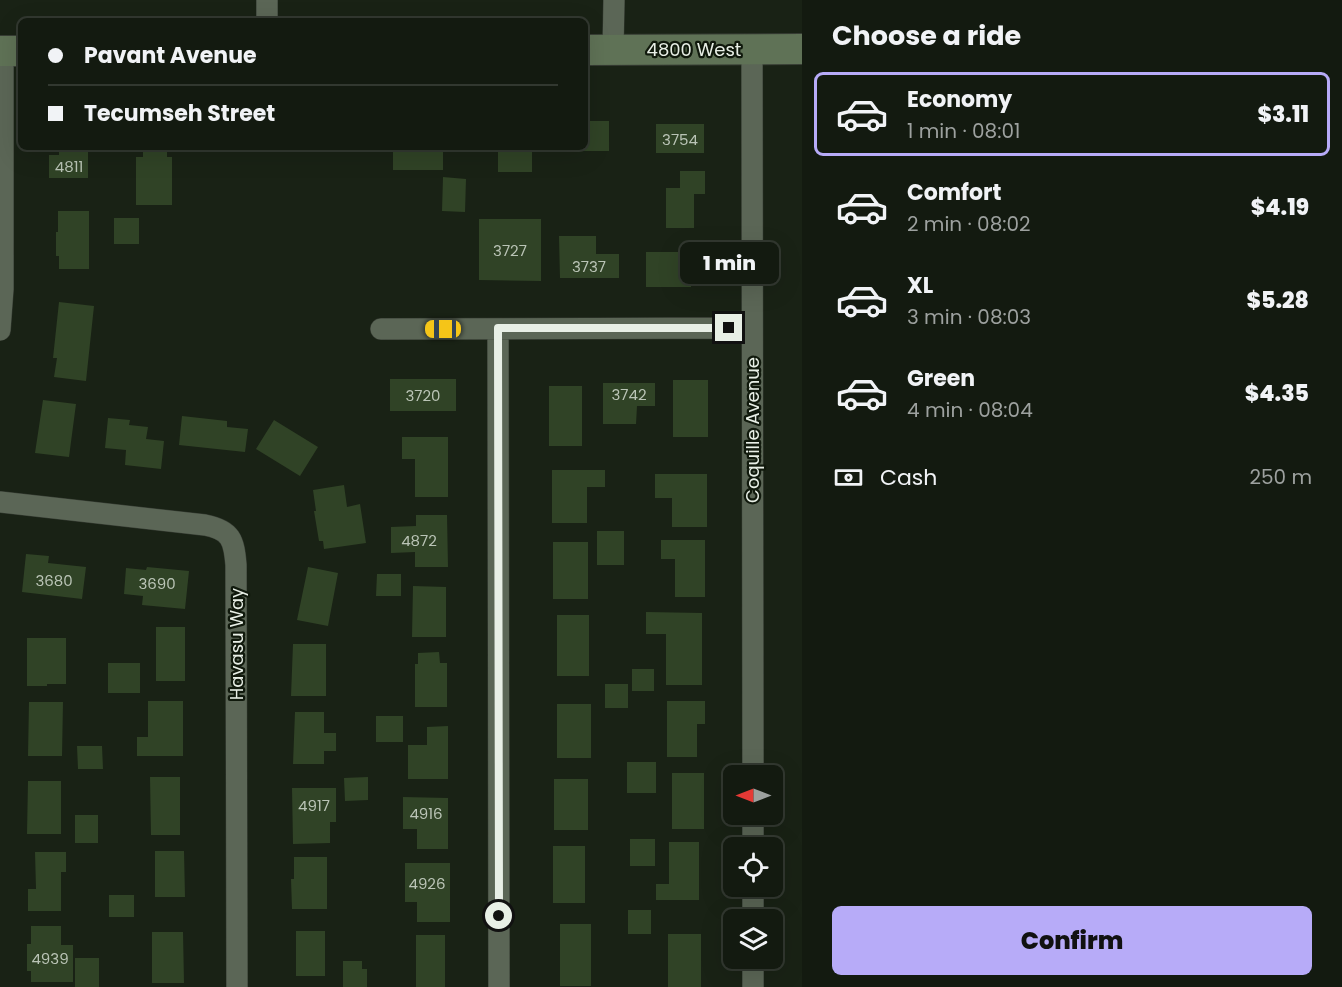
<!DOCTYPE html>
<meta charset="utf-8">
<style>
:root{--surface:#131a10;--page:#20271e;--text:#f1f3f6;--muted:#9da19f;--line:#323830;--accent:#b7abf8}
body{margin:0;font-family:Poppins,sans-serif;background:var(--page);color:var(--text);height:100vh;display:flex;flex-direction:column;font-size:22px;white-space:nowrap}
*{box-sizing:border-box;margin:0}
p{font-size:20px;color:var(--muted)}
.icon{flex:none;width:33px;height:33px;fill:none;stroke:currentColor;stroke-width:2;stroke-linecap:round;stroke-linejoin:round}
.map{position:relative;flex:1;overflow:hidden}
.panel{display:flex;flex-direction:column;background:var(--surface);width:540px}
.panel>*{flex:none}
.guide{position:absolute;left:18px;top:18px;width:570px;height:132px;border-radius:9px;box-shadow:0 6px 24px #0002,0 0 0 2px var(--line);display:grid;align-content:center;height:132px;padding:0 30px;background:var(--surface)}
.needle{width:39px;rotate:270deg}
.fabs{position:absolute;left:723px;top:765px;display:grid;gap:12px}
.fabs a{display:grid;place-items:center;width:60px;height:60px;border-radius:9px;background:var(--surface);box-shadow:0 6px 24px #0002,0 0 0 2px var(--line);font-size:30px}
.end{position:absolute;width:27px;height:27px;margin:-14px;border:8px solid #e8efe6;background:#111;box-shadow:0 0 0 3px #111}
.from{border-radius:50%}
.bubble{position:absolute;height:42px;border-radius:9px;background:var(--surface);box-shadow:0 6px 24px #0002,0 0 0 2px var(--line);font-size:20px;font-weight:800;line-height:42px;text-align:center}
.car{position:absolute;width:18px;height:36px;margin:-18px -9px;border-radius:8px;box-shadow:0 0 4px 2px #0007;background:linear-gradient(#f5c518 24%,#345 0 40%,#f5c518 0 76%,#345 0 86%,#f5c518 0)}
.guide b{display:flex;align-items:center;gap:21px;height:57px;font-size:22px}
.guide b+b{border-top:2px solid var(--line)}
.guide i{width:15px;height:15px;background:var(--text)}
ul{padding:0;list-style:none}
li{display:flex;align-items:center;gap:18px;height:84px;margin:0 12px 9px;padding:0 18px;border:3px solid transparent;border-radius:9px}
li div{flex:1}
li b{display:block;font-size:22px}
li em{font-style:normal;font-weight:800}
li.selected{border-color:var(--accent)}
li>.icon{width:54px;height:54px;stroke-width:1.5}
h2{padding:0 30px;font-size:27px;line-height:72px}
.pay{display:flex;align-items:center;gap:15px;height:66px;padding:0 30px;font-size:22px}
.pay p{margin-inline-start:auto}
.action{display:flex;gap:12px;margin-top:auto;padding:12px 30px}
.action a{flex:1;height:69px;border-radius:9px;background:var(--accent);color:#111;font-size:24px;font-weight:800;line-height:69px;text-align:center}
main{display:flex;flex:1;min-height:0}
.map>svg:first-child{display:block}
.building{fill:#304326}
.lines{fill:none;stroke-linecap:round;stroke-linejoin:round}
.minor-casing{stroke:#373d34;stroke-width:22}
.secondary-casing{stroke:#373d34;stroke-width:32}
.minor{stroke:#5b6656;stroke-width:21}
.secondary{stroke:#5f7256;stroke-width:30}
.route{stroke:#e8efe6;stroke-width:8}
.labels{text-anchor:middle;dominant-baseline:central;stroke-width:4.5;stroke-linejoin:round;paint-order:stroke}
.number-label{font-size:15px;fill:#bac4b6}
.street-label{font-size:18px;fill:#e8efe6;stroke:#10190c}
</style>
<main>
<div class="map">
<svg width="802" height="987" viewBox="0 0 802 987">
<rect width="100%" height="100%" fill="#192215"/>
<path class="building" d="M585 121H609V151H562V147H585Z
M656 124H704V153H656Z
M59 147H88V178H49V155H59Z
M393 147H443V170H393Z
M498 147H532V172H498Z
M143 150H167V157H172V205H136V157H143Z
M680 171H705V194H694V228H666V188H680Z
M443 177 466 179 465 212 442 211Z
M58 211H89V269H59V256H56V232H58Z
M114 218H139V244H114Z
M479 219H541V281L479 280Z
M559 236H596V254H619V278H560Z
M646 252H691V287H646Z
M59 302 94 306 86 381 54 377 57 358H53Z
M390 379H456V411H390Z
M673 380H708V437H673Z
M603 383H655V406H637L636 424H603Z
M549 386H582V446H549Z
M43 400 76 404 69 457 35 453Z
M182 416 227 421V427L248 429 245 452 179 445Z
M108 418 130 420 129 425 148 427 146 439 164 441 161 469 125 465 126 450 105 448Z
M274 420 318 447 300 476 256 449Z
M402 437H448V497H415V459H402Z
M552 470H605V487H587V523H552Z
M655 474H707V527H672V498H655Z
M344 485 347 507 360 504 366 543 324 549 323 541H319L314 511H316L313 490Z
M416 515H447L448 567H415V552L391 553V527L416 526Z
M597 531H624V565H597Z
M661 540H705V597H675V559H661Z
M553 542H588V599H553Z
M26 554 49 556 48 563 86 567 82 599 22 592Z
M147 567 189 571 185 609 142 605 143 596 124 594 126 568 146 570Z
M308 567 338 573 328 626 297 620Z
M377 574H401V596H376Z
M413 586 446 587V637H412Z
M646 612 702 613V685H666V634H646Z
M557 615H589V676H557Z
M156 627H185V681H156Z
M27 638H66V684H47V686H27Z
M293 644H326V696H291Z
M439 652 440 663H447V707H415V664H418V653Z
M108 663H140V693H108Z
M632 669H654V691H632Z
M605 684H628V708H605Z
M148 701H183V756H137V737H148Z
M667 701H705V724H697V757H667Z
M29 702H63L62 756H28Z
M557 704H591V758H557Z
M295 712H324V733H336V751H324V764H293Z
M376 716H403V742H376Z
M448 726V779H408V745H427V727Z
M77 746H102L103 769H78Z
M627 762H656V793H627Z
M672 773H704V829H672Z
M150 777H180V835H151Z
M368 777V800L345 801 344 778Z
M554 779H588V830H554Z
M28 781H61V834H27Z
M292 788H336V822H330V843L293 844Z
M403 797 448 798V849H417V829H403Z
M75 815H98V843H75Z
M630 839H655V866H630Z
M669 842H699V900H656V884H669Z
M553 846H585V903H553Z
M155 851H184L185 897H155Z
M35 852H66V872H61V911H28V889H36Z
M294 857H327V909H292L291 879H294Z
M405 863H450V922H417V902H405Z
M109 895H134V917H109Z
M628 910H651V934H628Z
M560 924H591V986H560Z
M31 926H61V945H73V982H31V971H27V944H31Z
M296 931H325V976H296Z
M152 932H183L184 983H152Z
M668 934H701V987H668Z
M416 935H445V987H416Z
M75 958H99V987H75Z
M343 961H362V969H367V987H343Z"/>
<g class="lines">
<defs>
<path id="minor" d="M267 0V21
M752 49 753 776
M613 50 614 0
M381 329 752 328
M498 329 499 987
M0 330 3 289V51
M0 502 205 525C231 530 234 540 236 565L237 987
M753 814V848
M753 886V920
M753 958V987"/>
<path id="secondary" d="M585 50 802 49
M0 51H21"/>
</defs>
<use href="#minor" class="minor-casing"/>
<use href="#secondary" class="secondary-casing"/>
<use href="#minor" class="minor"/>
<use href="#secondary" class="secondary"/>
</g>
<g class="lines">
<path class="route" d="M499 916 498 328H729"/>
</g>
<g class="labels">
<g class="number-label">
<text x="680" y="139">3754</text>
<text x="69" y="166">4811</text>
<text x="510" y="250">3727</text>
<text x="589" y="266">3737</text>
<text x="629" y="394">3742</text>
<text x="423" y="395">3720</text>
<text x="419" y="540">4872</text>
<text x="54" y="580">3680</text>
<text x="157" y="583">3690</text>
<text x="314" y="805">4917</text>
<text x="426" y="813">4916</text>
<text x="427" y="883">4926</text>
<text x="50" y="958">4939</text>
</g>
<g class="street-label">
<text x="694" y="49">4800 West</text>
<text transform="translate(752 430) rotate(-90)">Coquille Avenue</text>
<text transform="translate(236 644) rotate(-90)">Havasu Way</text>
</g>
</g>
</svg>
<div class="fabs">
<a><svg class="needle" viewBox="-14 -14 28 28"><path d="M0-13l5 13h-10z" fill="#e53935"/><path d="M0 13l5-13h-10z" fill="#9da19f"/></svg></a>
<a><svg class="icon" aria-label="locate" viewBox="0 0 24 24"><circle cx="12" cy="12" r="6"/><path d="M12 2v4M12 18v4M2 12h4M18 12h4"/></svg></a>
<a><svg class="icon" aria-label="layers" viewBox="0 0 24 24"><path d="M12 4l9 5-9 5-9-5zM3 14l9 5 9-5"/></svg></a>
</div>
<i class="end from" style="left:499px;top:916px"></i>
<i class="end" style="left:729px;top:328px"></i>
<div class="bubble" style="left:680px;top:242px;width:99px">1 min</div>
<i class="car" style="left:443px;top:329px;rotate:270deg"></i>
<div class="guide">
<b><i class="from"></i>Pavant Avenue</b>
<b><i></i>Tecumseh Street</b>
</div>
</div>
<section class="panel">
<h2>Choose a ride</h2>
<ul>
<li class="selected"><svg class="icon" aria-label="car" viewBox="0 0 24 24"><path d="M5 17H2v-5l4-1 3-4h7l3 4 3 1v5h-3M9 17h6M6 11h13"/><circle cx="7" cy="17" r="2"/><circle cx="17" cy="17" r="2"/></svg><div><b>Economy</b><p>1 min · 08:01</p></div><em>$3.11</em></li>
<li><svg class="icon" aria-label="car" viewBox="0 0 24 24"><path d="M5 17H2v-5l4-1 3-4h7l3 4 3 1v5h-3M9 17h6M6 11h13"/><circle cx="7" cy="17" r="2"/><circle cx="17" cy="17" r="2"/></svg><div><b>Comfort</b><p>2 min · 08:02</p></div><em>$4.19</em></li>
<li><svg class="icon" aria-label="car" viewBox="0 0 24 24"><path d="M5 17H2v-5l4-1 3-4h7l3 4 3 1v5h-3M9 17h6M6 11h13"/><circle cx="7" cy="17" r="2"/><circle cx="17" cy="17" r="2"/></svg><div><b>XL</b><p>3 min · 08:03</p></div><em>$5.28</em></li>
<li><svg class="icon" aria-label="car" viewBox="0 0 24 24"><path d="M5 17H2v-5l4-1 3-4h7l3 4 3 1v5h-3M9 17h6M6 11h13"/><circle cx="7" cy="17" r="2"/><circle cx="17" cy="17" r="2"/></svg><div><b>Green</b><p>4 min · 08:04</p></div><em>$4.35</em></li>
</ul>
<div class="pay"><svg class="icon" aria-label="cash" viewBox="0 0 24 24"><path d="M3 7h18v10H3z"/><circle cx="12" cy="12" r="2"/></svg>Cash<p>250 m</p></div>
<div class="action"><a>Confirm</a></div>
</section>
</main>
